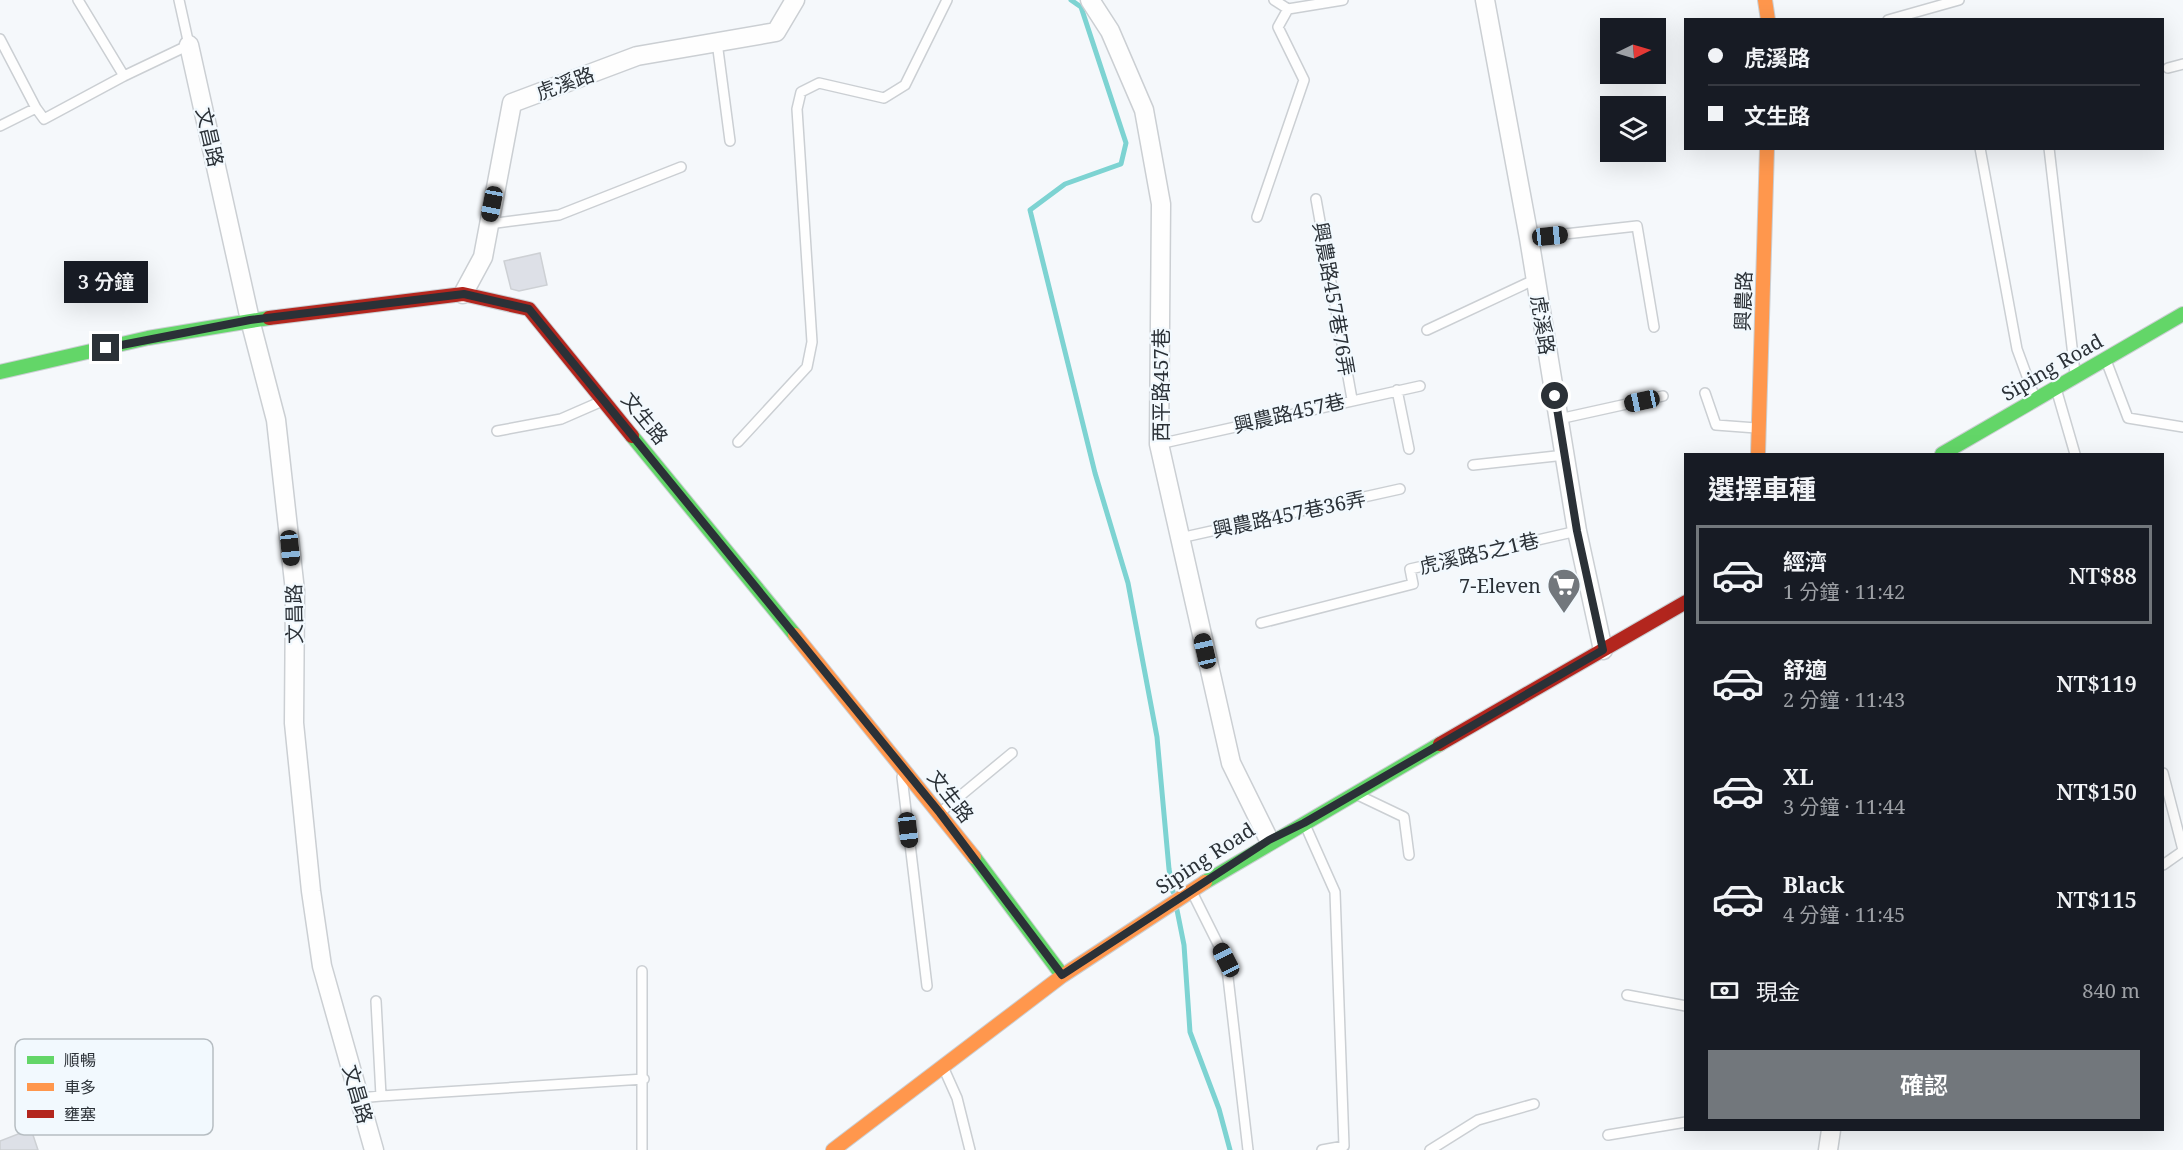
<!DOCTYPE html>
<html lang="zh-TW">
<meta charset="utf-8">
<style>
:root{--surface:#171b24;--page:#20242c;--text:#f1f3f6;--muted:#9ea1a6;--line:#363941;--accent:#72777c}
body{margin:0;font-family:"Noto Serif","Noto Sans TC",serif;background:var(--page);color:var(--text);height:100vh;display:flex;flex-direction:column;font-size:22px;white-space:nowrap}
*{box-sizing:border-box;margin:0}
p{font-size:20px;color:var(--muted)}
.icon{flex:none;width:33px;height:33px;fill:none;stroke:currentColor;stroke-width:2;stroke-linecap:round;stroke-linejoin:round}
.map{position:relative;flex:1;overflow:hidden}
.drawer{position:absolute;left:1684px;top:453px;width:480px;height:678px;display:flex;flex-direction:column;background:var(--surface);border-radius:0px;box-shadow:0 6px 24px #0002}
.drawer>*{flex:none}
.banner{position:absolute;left:1684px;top:18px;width:480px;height:132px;border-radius:0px;box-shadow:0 6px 24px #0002;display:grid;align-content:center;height:132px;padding:0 24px;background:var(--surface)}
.needle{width:39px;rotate:85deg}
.controls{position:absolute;left:1600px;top:18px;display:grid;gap:12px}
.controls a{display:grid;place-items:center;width:66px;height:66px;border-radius:0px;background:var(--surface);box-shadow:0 6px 24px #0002;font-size:30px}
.end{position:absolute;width:27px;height:27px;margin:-14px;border:8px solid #2b3137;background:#fff;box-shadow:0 0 0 3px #fff}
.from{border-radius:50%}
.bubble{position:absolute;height:42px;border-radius:0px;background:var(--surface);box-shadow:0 6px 24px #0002;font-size:20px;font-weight:600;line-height:42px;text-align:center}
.car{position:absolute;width:18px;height:36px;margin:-18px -9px;border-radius:8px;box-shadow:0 0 4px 2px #0007;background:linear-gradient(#222 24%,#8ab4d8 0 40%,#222 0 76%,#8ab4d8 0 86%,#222 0)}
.banner b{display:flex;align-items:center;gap:21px;height:57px;font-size:22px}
.banner b+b{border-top:2px solid var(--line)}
.banner i{width:15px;height:15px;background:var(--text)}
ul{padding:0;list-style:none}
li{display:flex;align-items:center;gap:18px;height:99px;margin:0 12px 9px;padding:0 12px;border:3px solid transparent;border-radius:0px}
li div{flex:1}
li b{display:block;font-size:22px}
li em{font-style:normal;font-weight:600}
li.current{border-color:var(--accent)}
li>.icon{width:54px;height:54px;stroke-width:1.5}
h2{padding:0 24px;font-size:27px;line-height:72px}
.pay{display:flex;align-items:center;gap:15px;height:66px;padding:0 24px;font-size:22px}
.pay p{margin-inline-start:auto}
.primary-button{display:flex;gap:12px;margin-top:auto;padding:12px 24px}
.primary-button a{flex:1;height:69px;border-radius:0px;background:var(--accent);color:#fff;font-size:24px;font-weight:600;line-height:69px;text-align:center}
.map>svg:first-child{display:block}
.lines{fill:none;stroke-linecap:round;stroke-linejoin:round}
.stream{stroke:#7dd3d2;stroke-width:5}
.building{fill:#dde0e7;stroke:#cdd0d4;stroke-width:1.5}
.lane-casing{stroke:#cbcfd3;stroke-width:12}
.street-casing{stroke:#cbcfd3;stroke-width:21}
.fast-casing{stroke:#cbcfd3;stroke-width:16}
.slow-casing{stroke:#cbcfd3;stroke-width:16}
.jam-casing{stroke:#cbcfd3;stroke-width:16}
.lane{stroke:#fefefe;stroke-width:9}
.street{stroke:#fefefe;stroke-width:18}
.fast{stroke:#63d668;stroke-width:14}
.slow{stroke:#ff974d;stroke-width:14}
.jam{stroke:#b3261e;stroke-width:14}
.route{stroke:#2b3137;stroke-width:8}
.labels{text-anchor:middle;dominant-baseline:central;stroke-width:4.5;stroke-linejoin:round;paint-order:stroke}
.street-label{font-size:20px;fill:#2b3137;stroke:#f2f9fe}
.poi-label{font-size:20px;fill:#2b3137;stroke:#f2f9fe;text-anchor:end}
.key{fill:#f2f9fe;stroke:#b6bdc2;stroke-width:1.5}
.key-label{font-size:16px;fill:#2b3137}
</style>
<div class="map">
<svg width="2183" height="1150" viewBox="0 0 2183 1150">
<rect width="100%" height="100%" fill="#f5f8fb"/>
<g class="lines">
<path class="stream" d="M1071 0 1081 7 1126 143 1121 164 1065 184 1030 210 1095 473 1128 583 1157 737 1169 869 1173 892
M1177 910 1184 945 1190 1032 1219 1109 1230 1150"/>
</g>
<path class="building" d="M540 253 547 285 519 291 511 289 504 261Z
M31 1129 38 1150H0V1141Z"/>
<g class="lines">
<defs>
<path id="lane" d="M78 0 124 76
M1274 0 1288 9 1343 0
M1888 20 1959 0
M0 39 36 108
M717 42 730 141
M2168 68 2183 64
M0 126 36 108 44 119 124 76 189 45 179 0
M1980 148 2017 349 2035 398
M2049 148 2075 373
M1316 199 1352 399
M1257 217 1304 80 1278 27 1288 9
M489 224 559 215 681 167
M1529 238 1637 226 1654 327
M1427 330 1536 279
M2107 363 2128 418 2183 427
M1397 390 1409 449
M2057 392 2075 454
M1705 393 1716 425 1756 428
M1559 419 1663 396
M497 431 561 419 600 402
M738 442 807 367 812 342 797 109 801 92 819 83 884 98 905 85 947 0
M1159 444 1420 386
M1473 465 1565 455
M1180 538 1400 489
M1261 623 1413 584 1410 569 1577 531
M2163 773 2183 850
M902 777 927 986
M1360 796 1404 817 1409 855
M942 811 1012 753
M1306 827 1335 892 1344 1146 1322 1150
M2163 865 2183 851
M1192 892 1226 960 1248 1150
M642 971V1150
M1627 995 1686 1006
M944 1069 957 1098 970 1150
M381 1096 644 1079
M359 1098 381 1096 376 1001
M1608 1135 1686 1122
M1430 1150 1478 1120 1534 1104"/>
<path id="street" d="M1090 0 1110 31 1144 110 1161 204 1159 444 1231 763 1269 840
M1485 0 1529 238 1577 531 1603 650
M189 45 250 320 276 420 295 591 294 723 311 891 322 966 374 1150
M463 294 483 257 512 103 637 56 776 32 795 0
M1828 1150 1831 1130"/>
<path id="fast" d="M0 372 148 338 269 318
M632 436 795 635
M1942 454 2183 314
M974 857 1062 975
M1205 882 1440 744"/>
<path id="slow" d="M1765 0 1768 20
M1758 454 1767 148
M795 635 974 857
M833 1150 1062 976 1205 882"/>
<path id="jam" d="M269 318 463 294 529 309 632 436
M1440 744 1686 602"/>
</defs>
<use href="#lane" class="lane-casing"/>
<use href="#street" class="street-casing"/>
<use href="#fast" class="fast-casing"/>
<use href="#slow" class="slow-casing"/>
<use href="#jam" class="jam-casing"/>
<use href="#lane" class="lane"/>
<use href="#street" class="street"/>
<use href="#fast" class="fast"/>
<use href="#slow" class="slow"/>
<use href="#jam" class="jam"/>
</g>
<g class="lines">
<path class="route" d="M106 348 250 320 464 294 529 309 940 813 1062 975 1269 840 1304 823 1603 650 1577 531 1555 396"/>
</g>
<defs>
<symbol id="supermarket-pin" viewBox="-11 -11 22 30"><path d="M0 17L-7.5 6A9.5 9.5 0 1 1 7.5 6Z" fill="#72777c" stroke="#f2f9fe"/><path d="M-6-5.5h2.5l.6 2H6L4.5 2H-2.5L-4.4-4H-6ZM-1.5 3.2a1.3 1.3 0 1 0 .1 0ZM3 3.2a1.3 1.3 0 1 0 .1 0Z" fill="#fff"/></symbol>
</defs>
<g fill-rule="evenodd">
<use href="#supermarket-pin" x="1545" y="566" width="38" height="52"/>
</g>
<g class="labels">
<g class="street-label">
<text transform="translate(565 83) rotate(-20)">虎溪路</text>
<text transform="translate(210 137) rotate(77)">文昌路</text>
<text transform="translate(1334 299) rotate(80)">興農路457巷76弄</text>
<text transform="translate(1743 301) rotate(-88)">興農路</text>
<text transform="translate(1543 325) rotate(81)">虎溪路</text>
<text transform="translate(2052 367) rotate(-30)">Siping Road</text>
<text transform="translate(1160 385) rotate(-90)">西平路457巷</text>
<text transform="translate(1289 413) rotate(-13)">興農路457巷</text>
<text transform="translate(645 418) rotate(51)">文生路</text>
<text transform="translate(1289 514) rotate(-12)">興農路457巷36弄</text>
<text transform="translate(1479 553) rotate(-13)">虎溪路5之1巷</text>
<text transform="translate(294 614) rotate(-91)">文昌路</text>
<text transform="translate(951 796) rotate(52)">文生路</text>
<text transform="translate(1205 858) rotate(-33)">Siping Road</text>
<text transform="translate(358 1094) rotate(74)">文昌路</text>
</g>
<g class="poi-label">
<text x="1541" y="585">7-Eleven</text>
</g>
</g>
<rect x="15" y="1039" width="198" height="96" rx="9" class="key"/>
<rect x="27" y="1056" width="27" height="8" fill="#63d668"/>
<rect x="27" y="1083" width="27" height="8" fill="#ff974d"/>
<rect x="27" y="1110" width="27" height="8" fill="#b3261e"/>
<g class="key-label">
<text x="64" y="1066">順暢</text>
<text x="64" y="1093">車多</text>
<text x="64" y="1120">壅塞</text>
</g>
</svg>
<div class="controls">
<a><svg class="needle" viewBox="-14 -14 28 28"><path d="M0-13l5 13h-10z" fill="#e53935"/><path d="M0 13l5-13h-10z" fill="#9ea1a6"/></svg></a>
<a><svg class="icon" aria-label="layers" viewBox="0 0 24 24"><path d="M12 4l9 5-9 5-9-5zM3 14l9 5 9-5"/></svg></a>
</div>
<i class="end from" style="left:1555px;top:396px"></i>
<i class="end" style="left:106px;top:348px"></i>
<div class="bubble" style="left:64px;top:261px;width:84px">3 分鐘</div>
<i class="car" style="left:492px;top:204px;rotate:191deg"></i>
<i class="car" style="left:1550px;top:236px;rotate:84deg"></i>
<i class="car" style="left:1642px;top:401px;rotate:258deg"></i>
<i class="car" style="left:290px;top:548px;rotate:174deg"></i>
<i class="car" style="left:1205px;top:651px;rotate:347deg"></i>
<i class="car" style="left:908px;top:830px;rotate:173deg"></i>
<i class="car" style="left:1226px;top:960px;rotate:333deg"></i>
<div class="banner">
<b><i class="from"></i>虎溪路</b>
<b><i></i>文生路</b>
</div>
<section class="drawer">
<h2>選擇車種</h2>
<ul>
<li class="current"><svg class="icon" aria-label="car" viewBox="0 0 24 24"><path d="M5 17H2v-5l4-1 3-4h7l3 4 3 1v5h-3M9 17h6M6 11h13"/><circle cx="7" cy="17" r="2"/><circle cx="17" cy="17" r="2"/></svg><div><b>經濟</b><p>1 分鐘 · 11:42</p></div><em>NT$88</em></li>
<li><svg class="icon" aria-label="car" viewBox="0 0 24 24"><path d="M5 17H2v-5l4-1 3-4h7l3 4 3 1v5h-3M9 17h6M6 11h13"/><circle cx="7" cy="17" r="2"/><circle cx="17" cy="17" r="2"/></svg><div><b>舒適</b><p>2 分鐘 · 11:43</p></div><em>NT$119</em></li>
<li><svg class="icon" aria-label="car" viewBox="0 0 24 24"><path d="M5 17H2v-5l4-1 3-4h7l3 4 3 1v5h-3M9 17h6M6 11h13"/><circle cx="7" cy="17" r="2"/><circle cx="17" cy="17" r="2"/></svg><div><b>XL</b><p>3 分鐘 · 11:44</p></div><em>NT$150</em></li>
<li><svg class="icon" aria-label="car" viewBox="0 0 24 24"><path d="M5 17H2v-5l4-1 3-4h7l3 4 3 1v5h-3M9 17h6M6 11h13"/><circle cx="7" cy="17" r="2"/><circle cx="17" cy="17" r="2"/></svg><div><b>Black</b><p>4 分鐘 · 11:45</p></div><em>NT$115</em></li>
</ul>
<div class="pay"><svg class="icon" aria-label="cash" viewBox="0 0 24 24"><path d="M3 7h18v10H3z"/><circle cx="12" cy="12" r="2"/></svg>現金<p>840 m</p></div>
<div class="primary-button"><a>確認</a></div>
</section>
</div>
